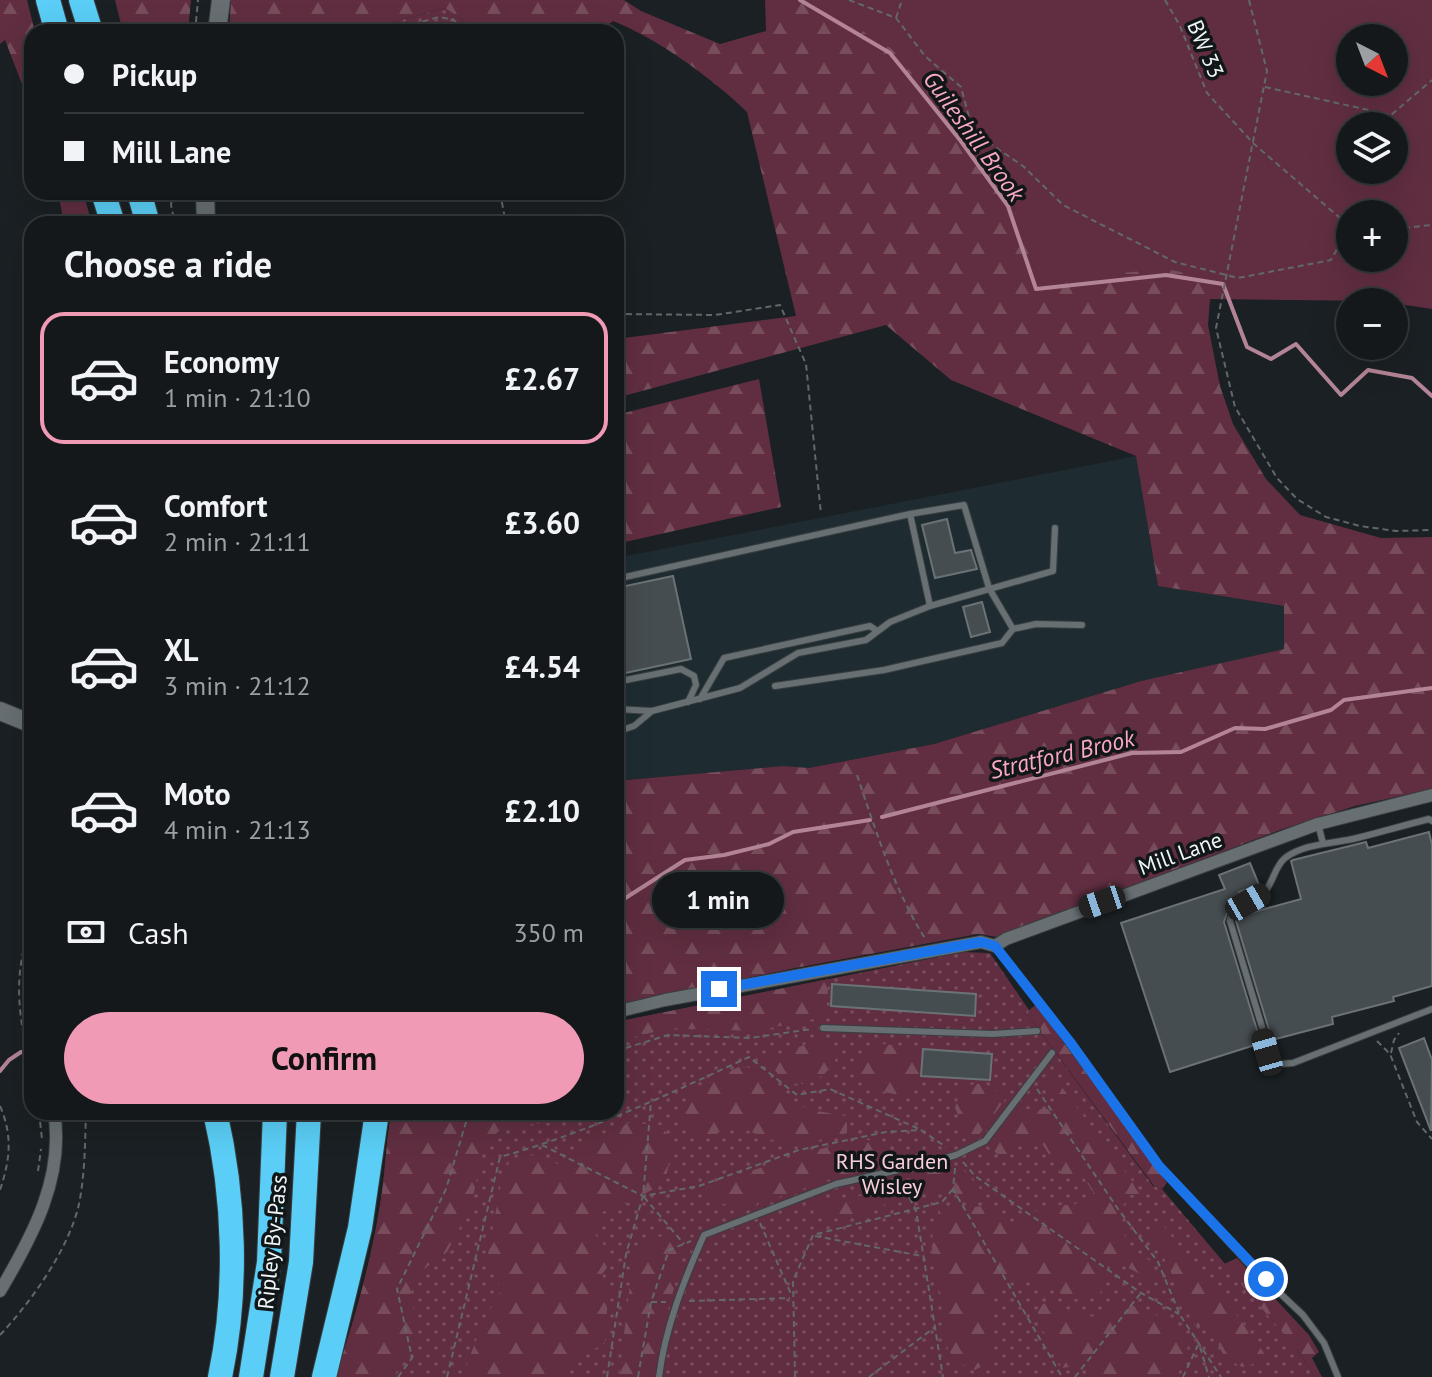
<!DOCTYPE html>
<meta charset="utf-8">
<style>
:root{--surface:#14181a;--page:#1d2123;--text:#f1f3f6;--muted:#9da0a2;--line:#333739;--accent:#f09ab6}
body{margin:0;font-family:"PT Sans",sans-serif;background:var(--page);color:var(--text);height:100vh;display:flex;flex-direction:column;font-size:30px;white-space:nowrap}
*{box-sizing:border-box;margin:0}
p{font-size:26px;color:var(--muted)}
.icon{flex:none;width:44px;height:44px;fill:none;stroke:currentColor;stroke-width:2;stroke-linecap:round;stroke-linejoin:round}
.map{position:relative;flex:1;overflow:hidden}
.details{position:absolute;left:24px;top:216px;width:600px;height:904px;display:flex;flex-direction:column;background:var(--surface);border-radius:24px;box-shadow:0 8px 32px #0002,0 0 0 2px var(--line)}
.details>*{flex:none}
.hud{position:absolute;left:24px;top:24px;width:600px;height:176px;border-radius:24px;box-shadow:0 8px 32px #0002,0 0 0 2px var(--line);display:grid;align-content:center;height:176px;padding:0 40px;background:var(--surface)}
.needle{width:52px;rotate:138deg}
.buttons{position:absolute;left:1336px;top:24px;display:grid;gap:16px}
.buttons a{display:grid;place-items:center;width:72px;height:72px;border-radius:50%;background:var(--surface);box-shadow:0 8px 32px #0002,0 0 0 2px var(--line);font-size:40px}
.end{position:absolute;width:36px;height:36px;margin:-18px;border:10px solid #1a73e8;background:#fff;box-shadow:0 0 0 4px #fff}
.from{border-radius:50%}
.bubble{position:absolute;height:56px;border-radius:28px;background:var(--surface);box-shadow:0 8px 32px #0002,0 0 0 2px var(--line);font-size:26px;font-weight:600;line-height:56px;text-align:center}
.car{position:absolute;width:24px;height:48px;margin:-24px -12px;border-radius:10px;box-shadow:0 0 6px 2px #0007;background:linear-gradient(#222 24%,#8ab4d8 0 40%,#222 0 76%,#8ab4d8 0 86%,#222 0)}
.hud b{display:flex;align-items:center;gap:28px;height:76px;font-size:30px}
.hud b+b{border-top:2px solid var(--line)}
.hud i{width:20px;height:20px;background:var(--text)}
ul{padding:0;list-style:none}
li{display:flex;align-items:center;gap:24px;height:132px;margin:0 16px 12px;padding:0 24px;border:4px solid transparent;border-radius:24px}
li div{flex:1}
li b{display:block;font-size:30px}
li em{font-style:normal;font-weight:600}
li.selected{border-color:var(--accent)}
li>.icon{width:72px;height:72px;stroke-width:1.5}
h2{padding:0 40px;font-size:36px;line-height:96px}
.pay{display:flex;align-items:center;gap:20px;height:88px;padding:0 40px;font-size:30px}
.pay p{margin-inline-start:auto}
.button{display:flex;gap:16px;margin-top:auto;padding:16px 40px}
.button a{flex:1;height:92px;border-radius:48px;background:var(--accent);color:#111;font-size:32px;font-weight:600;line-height:92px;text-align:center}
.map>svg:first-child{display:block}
.built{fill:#1e2c31}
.grass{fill:url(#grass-dots)}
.forest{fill:url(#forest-firs);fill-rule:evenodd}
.park{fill:#602e40;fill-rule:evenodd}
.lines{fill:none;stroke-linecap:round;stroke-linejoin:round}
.stream{stroke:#b38495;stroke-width:4}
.building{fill:#464d50;stroke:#6a7275;stroke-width:2}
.lane-casing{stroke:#393e40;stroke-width:8}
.street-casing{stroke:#393e40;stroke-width:14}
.secondary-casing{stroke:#393e40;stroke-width:20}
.highway-casing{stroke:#393e40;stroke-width:26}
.path{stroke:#62676a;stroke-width:2;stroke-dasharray:6 4;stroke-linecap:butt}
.lane{stroke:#676f72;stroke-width:6}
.street{stroke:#676f72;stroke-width:12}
.secondary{stroke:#676f72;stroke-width:18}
.highway{stroke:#5acef6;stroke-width:24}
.route{stroke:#1a73e8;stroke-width:10}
.labels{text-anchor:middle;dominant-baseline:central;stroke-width:7;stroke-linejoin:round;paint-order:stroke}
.street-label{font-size:22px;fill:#f1f6f8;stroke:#111719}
.park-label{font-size:22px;fill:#f9ceda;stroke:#111719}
.water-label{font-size:24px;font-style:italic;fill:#faa8c2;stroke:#111719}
</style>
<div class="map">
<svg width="1432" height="1377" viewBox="0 0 1432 1377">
<defs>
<pattern id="grass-dots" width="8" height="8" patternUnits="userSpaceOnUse" patternTransform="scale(2)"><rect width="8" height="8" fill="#602e40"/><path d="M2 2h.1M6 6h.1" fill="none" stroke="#774d5c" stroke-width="1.8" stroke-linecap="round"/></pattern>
<pattern id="forest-firs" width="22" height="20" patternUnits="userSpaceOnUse" patternTransform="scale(2)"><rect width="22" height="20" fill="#602e40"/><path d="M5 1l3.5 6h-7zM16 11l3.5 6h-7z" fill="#774d5c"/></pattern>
</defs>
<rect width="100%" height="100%" fill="#1a2023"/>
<path class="built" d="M1136 456 1158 586 1284 606 1285 649 1141 681 934 744 809 768 783 766 616 781V558Z"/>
<path class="grass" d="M445 8 469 25 471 32H357Z
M963 952 990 953 1029 1010 1028 1015 1153 1186 1162 1189 1300 1353 1314 1377H335C355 1321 374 1250 382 1192 386 1165 386 1139 392 1112H616V1022Z"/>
<path class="forest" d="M0 0H27L35 32H32V110L5 40 0 44Z
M115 0H191L188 32H123Z
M231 0H624L641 11 720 44 766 31 765 0H1287L1276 52 1432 129V309L1380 301 1210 299 1208 325 1220 386 1233 424 1266 479 1300 515 1381 538 1432 537V789L1355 806 1280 830 997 937 978 934 795 968 616 1006V781L783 766 809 768 934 744 1141 681 1284 649V606L1158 586 1136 456 951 380 886 325 616 398V339L796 316 747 112C713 79 657 38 613 21L598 32H471L469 25 445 8 357 32H229ZM1350 126H1394V170H1350ZM1350 214H1394V258H1350Z
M58 192H83L92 224H64Z
M759 379 781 507 616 544V415Z
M829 979 826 1010 819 1018 756 1031 669 1028 616 1042V1022Z
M1036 1005 1167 1183 1162 1189 1154 1186 1028 1015 1029 1010Z
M826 1040 839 1052C825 1087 787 1099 768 1059L814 1041Z
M875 1043 923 1049 921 1076 903 1096 870 1089 855 1076 857 1064Z
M741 1066C762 1068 775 1090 792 1101 809 1111 828 1113 847 1116V1133L796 1146 769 1139 734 1125 703 1140 681 1115 690 1090Z
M1047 1075 1055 1078 1142 1194 1130 1195 1115 1218 1132 1248 1153 1263V1281L1123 1265 1108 1266 1100 1294 1082 1301 1020 1279 1001 1280 991 1308 992 1360 975 1370 959 1363 948 1350 931 1242 939 1210 985 1206 1009 1223 1049 1205H1074L1094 1193 1082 1175 1064 1177 1041 1142H1025L1003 1158 988 1147 1021 1109H1048L1055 1099 1044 1077Z
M984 1083 1007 1097 978 1136 966 1132 955 1108 962 1086Z
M392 1112H567L556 1122 503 1127 484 1145 471 1206 447 1252 416 1275 410 1289 419 1339 393 1377H335C355 1321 374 1250 382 1192 386 1165 386 1139 392 1112Z
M629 1123 661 1125 673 1144 665 1182 631 1202 602 1212 592 1231 615 1258 602 1274 608 1293 605 1343 577 1359 567 1377H462L483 1322 501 1291 488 1253 503 1173 509 1163 536 1154 566 1168 589 1140Z
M864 1139 876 1142 886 1153 881 1166 842 1175 745 1209 711 1201 706 1187 802 1153Z
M960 1166 981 1190 974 1201 944 1189 935 1194 919 1191 911 1173 922 1168Z
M877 1191 887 1195 886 1204 862 1216 813 1213 820 1201 839 1202Z
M1159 1219C1193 1269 1237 1307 1268 1360L1242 1367 1225 1358 1211 1329 1204 1323 1198 1329C1183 1309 1179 1292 1170 1270 1163 1255 1155 1243 1151 1227Z
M678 1232 691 1243 683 1254 662 1333 656 1377H619L633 1258 651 1239Z
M1237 1258 1309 1335 1319 1352 1312 1358 1322 1377H1314L1300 1353 1224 1264Z
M1051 1300 1078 1315 1098 1317 1119 1301C1146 1311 1175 1317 1189 1344L1177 1377H1099L1081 1365 1062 1368 1038 1321V1307Z"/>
<path class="park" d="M811 0H1432V307L1380 298 1235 295 1221 280 1166 269 1064 278 1040 284 1012 202 964 137 892 49ZM1350 38H1394V82H1350ZM1350 126H1394V170H1350ZM1350 214H1394V258H1350Z"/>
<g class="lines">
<path class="stream" d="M800 0 890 53 960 140 1008 206 1036 289 1166 275 1223 284 1247 347 1271 359 1296 344 1341 395 1368 370 1412 378 1432 396
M882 817 1132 753 1181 752 1235 728 1265 729 1331 710 1344 700 1432 688
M616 904 685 860 724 855 769 844 793 832 870 820
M0 1071 9 1060 21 1052 32 1054"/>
</g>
<path class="building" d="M947 519 955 553 971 550 977 569 935 578 922 525Z
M673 576 691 659 616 675V588Z
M982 602 990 632 971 637 963 607Z
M1429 832 1432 845V986L1393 997 1394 1001 1332 1017 1333 1024 1272 1040 1236 921 1239 915 1245 911 1246 914 1301 899 1291 861 1293 860 1366 842 1368 848Z
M1250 863 1259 885 1239 892 1241 899 1229 908 1224 922 1261 1043 1170 1072 1121 923 1225 889 1219 875Z
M832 984 976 994 975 1016 831 1006Z
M1424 1038 1432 1060 1431 1131 1399 1048Z
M923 1049 992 1054 990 1080 921 1076Z"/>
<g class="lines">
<defs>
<path id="lane" d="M616 579 910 514 930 606
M1013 629 1036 624 1082 625
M616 682 681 669 694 676 696 685 688 702
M775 686 884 670 1002 643 1013 629 989 588 964 505 910 514
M700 699 724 658 870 626 877 631
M616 709 652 711 740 688 798 653 866 640 890 622 930 606 1053 571 1055 528
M616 732 634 726 652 711
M1432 821 1429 819C1405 825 1381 832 1357 838 1333 844 1305 843 1285 858 1274 867 1273 885 1262 895 1250 904 1232 905 1230 921L1272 1060 1281 1064 1293 1063 1432 1009
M1318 824 1323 843
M995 946 1070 1042 1159 1166 1247 1262 1303 1315 1324 1343 1338 1377
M823 1028 993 1034 1037 1031
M659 1377C665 1328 684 1280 704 1235L836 1184 925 1164 956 1155 985 1141 1052 1053"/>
<path id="street" d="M616 1012 665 1000 981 942 995 946 1006 939 1318 824 1432 795
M0 1291C32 1237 65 1177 54 1112"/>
<path id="secondary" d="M217 32 221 0
M205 192 206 224
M0 711 32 724"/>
<path id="highway" d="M48 0 57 32
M81 0 91 32
M103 192 113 224
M139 192 148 224
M215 1112C235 1197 238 1292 220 1377
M251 1377 269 1262 275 1112
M282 1377 301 1262 309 1112
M324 1377 360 1228 377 1112"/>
</defs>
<use href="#lane" class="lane-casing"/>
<use href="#street" class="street-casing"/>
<use href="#secondary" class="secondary-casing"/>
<use href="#highway" class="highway-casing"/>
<path class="path" d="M849 0 896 18 925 56 961 87 973 132 1023 166 1063 205 1175 262 1238 278 1331 260 1350 226
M1165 0 1180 26 1207 93 1254 144 1347 224
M1249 0 1267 71 1216 328 1235 407 1277 478 1297 499 1326 517 1360 526 1396 531 1432 530
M896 18 902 0
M195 32 198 0
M384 32 439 17 454 20 463 32
M1265 87 1391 115 1432 80
M173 192 171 205 175 224
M500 192 506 224
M1394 229 1432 225
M616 314 715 315 780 305 806 364 821 514
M857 775C876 831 894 890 926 940
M32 921C11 980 19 1016 32 1075
M1377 1041 1390 1054 1417 1122 1432 1139
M616 1051 668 1035 750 1038 812 1029
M1391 1053 1394 1040 1399 1033
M1037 1089 1118 1209 1158 1262 1180 1315 1221 1377
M0 1106C13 1136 10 1160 0 1190
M39 1112 42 1139
M542 1145 643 1196 699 1186 799 1150 886 1132 921 1130 946 1147
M963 1162 975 1176 1141 1293 1179 1314
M955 1168 953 1189 1062 1377
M38 1171 41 1149
M900 1180 916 1210 943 1377
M644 1197 684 1244
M760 1223 791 1294
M815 1236 922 1256
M689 1301 790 1298
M651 1302H666
M0 1335C31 1302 69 1249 79 1204 85 1174 85 1143 86 1112
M1200 1347 1209 1377
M398 1377 412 1358 397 1289 446 1189 469 1112
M447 1377 500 1157C586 1133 667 1095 749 1057L797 1095 830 1089 919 1129
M607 1377 626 1254 643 1196 651 1102
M638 1377 651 1302 669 1250 691 1241
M795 1377 793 1281 813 1235 942 1202 952 1190
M869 1377 935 1327
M1075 1377 1140 1294
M1183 1377 1198 1345"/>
<use href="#lane" class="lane"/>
<use href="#street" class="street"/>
<use href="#secondary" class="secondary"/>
<use href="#highway" class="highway"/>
</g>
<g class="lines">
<path class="route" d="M719 989 981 942 995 946 1070 1042 1159 1166 1266 1279"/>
</g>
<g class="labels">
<g class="street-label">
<text transform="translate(1206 49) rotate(67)">BW 33</text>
<text transform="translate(1180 853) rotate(-20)">Mill Lane</text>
<text transform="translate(272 1242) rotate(-84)">Ripley By-Pass</text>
</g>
<g class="park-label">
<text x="892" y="1161">RHS Garden<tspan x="892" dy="25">Wisley</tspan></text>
</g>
<g class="water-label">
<text transform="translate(974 136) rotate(54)">Guileshill Brook</text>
<text transform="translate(1062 754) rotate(-13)">Stratford Brook</text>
</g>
</g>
</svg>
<div class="buttons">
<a><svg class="needle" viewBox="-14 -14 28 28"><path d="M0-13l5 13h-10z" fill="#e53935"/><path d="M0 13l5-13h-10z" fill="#9da0a2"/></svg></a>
<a><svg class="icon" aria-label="layers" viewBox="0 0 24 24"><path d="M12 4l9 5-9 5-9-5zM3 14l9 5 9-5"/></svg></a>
<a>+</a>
<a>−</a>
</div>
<i class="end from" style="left:1266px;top:1279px"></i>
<i class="end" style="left:719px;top:989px"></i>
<div class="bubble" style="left:652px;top:872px;width:132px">1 min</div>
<i class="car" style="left:1102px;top:902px;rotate:251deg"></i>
<i class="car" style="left:1248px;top:902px;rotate:60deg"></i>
<i class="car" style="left:1267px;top:1052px;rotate:344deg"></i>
<div class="hud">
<b><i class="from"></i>Pickup</b>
<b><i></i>Mill Lane</b>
</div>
<section class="details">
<h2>Choose a ride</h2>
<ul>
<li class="selected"><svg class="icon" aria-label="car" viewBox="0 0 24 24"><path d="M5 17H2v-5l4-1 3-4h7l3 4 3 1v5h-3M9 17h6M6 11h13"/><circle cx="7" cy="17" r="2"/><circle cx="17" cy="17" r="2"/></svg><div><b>Economy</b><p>1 min · 21:10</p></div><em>£2.67</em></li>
<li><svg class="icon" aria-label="car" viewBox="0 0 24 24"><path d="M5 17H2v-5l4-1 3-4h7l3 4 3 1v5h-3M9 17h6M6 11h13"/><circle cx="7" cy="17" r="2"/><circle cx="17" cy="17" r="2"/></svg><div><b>Comfort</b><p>2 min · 21:11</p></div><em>£3.60</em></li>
<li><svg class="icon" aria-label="car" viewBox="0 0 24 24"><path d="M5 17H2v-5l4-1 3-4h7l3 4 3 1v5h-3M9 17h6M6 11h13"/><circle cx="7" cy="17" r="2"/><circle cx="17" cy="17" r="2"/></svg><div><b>XL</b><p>3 min · 21:12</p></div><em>£4.54</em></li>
<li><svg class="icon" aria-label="car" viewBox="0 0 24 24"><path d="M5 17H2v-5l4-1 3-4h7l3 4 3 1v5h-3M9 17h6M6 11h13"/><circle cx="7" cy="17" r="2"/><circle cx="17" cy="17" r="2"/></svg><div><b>Moto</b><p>4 min · 21:13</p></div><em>£2.10</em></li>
</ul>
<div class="pay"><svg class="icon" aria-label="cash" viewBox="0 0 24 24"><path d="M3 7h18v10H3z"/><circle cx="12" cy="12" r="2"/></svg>Cash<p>350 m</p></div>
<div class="button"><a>Confirm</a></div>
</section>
</div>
